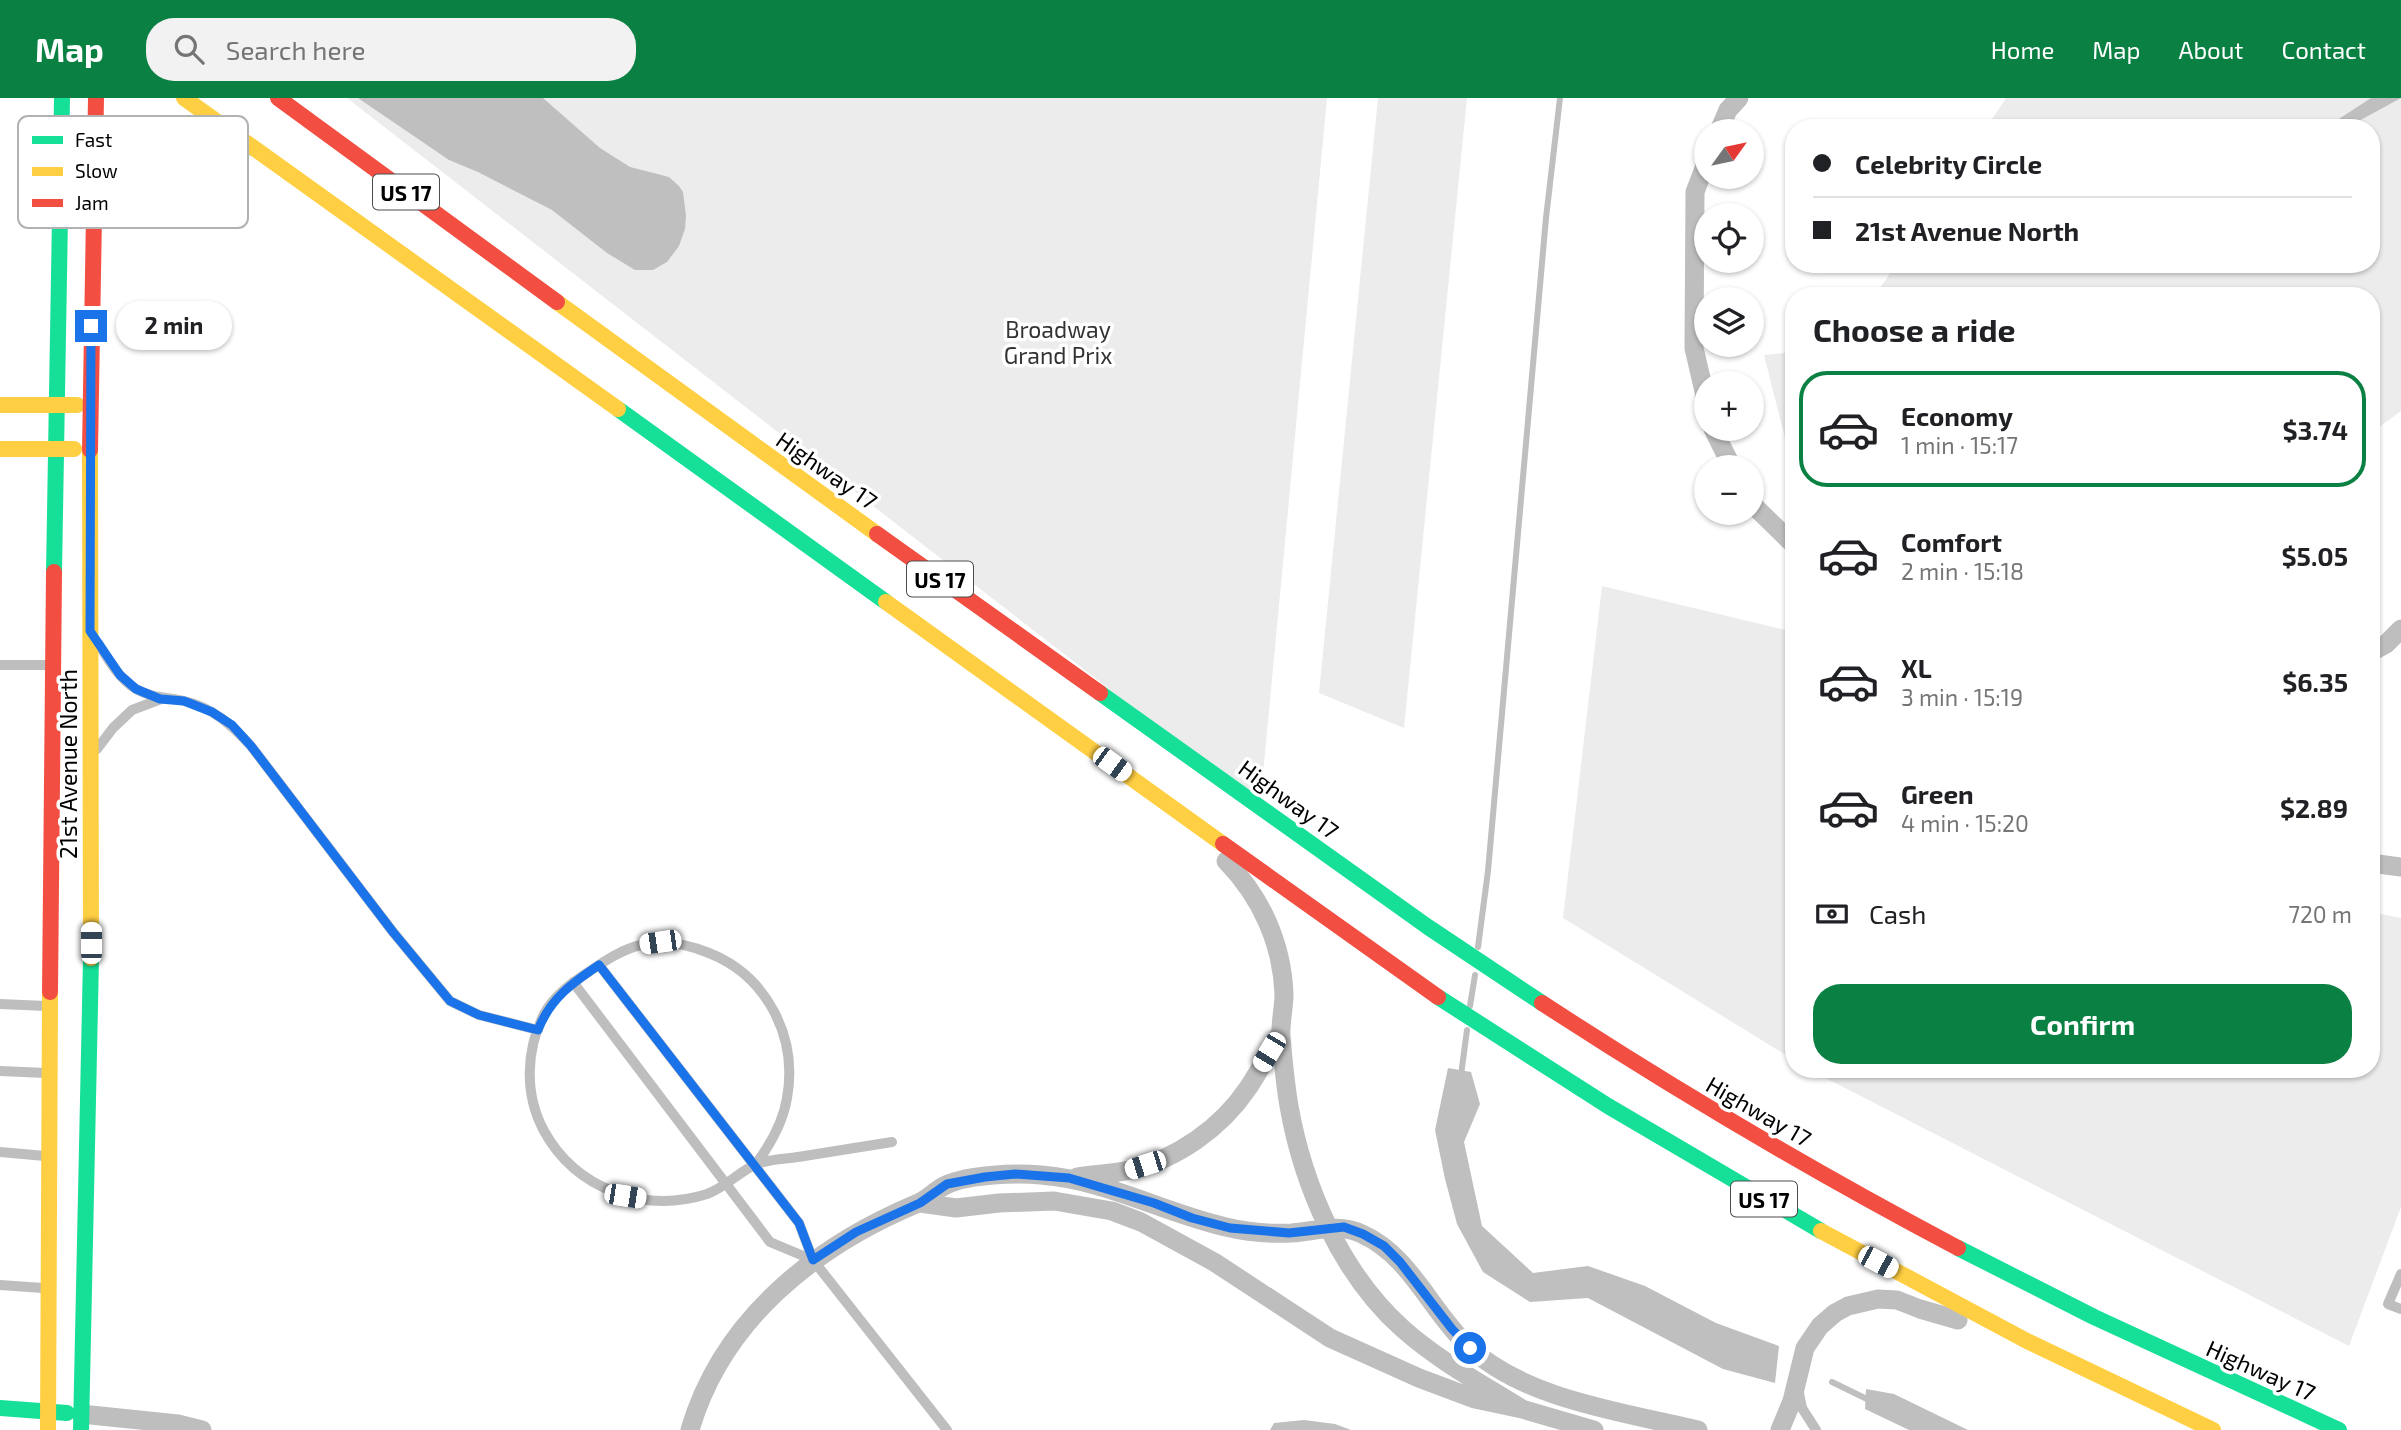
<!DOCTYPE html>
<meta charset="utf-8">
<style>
:root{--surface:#fff;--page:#f2f2f2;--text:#202124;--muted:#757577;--line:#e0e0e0;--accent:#0b8043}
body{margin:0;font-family:"Exo 2",sans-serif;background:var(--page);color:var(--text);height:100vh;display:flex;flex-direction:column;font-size:26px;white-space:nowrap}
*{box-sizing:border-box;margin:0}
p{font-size:23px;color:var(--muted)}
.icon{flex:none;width:38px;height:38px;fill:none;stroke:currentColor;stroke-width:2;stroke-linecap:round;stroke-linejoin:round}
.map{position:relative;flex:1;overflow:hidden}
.panel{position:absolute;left:1785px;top:189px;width:595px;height:791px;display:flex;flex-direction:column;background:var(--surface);border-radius:28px;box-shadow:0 2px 5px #0004}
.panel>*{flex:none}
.hud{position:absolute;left:1785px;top:21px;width:595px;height:154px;border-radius:28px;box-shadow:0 2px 5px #0004;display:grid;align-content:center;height:154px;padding:0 28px;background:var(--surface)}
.needle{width:46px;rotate:57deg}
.tools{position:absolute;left:1694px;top:21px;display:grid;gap:14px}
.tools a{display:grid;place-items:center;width:70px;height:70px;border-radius:50%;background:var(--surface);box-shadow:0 2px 5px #0004;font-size:35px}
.end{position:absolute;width:32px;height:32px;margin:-16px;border:9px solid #1a73e8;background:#fff;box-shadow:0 0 0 4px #fff}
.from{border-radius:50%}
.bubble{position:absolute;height:49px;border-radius:24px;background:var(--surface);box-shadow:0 2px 5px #0004;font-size:23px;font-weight:700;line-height:49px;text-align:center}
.car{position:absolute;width:21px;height:42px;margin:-21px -10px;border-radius:9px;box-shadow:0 0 5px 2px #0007;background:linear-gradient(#fff 24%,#345 0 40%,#fff 0 76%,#345 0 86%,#fff 0)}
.hud b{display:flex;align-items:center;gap:24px;height:66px;font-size:26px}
.hud b+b{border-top:2px solid var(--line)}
.hud i{width:18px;height:18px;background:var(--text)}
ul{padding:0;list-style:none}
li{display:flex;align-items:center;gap:21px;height:116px;margin:0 14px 10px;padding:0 14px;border:4px solid transparent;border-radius:28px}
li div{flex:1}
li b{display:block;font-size:26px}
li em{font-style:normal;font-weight:700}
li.on{border-color:var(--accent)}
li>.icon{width:63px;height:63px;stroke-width:1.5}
h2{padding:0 28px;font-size:32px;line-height:84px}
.pay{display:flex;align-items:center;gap:18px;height:77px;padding:0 28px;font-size:26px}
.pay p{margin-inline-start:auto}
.cta{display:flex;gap:14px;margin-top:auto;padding:14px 28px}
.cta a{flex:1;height:80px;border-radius:28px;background:var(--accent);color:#fff;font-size:28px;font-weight:700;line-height:80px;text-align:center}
header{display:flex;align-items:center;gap:42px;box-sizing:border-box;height:98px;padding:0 35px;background:var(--accent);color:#fff}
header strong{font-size:33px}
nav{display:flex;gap:38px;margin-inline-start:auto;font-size:24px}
.search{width:490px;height:63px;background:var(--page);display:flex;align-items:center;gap:18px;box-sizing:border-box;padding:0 24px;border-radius:28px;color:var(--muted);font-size:26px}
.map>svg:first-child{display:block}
.green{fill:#ececec}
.water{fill:#bfbfbf}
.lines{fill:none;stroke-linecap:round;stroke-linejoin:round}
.stream{stroke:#bfbfbf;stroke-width:6}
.lane{stroke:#bebebe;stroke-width:10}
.street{stroke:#bebebe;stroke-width:19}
.fast{stroke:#16e098;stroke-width:16}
.slow{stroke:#ffcf43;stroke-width:16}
.jam{stroke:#f24e42;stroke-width:16}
.route{stroke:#1a73e8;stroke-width:9}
.labels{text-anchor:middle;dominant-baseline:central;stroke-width:7;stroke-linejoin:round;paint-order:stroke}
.shield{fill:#fff;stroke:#4c4c4c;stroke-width:2}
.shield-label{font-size:21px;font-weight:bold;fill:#000}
.park-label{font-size:23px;fill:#333;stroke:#fff}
.street-label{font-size:23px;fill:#000;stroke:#fff}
.key{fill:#fff;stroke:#b2b2b2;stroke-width:2}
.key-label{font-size:19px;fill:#000}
</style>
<header>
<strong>Map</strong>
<div class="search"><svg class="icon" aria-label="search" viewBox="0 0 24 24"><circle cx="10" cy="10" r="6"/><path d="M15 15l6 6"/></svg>Search here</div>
<nav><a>Home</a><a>Map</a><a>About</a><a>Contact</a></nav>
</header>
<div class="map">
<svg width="2401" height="1332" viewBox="0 0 2401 1332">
<rect width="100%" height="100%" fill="#fff"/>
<path class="green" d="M347 0H1327L1260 708Z
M1378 0H1467L1404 630 1319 595Z
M2006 0H2401V313L2371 335V198H1875L1896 166H2371V30H1986Z
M1794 254V358L1788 352 1764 257Z
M1602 488 1794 534V962L1563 820Z
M2371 814 2401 820V1109L2349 1248 1808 971H2371Z"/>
<path class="water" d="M358 0H543L600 50 630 69 669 79 679 88 683 94 686 118 685 131 679 148 667 164 653 172H635L607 155 552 112 478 74 449 62Z
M2371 0H2401L2346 30H2325Z
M1448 970 1471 974 1480 1006 1464 1044 1482 1128 1533 1175 1588 1168 1645 1188 1716 1225 1779 1248 1775 1285 1723 1271 1588 1200 1530 1204 1483 1174 1457 1126 1445 1081 1435 1032Z
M1866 1291 1894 1296 1968 1332H1909L1865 1311Z
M1304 1322 1335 1326 1351 1332H1270L1274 1325Z"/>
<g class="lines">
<path class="stream" d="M1478 849 1488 773 1546 120 1560 0
M1470 908 1475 877
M1461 977 1467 932
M1832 1284 1871 1303"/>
<path class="lane" d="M98 545C108 561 119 581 136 591 151 600 167 599 184 603 212 609 232 627 251 648L393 834 450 903 479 917 538 932
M0 567H52
M97 651 113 630 132 612 161 601
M599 867 799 1125 813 1162 947 1332
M573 884 770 1144 813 1162
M0 906 46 908
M0 973 46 975
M0 1054 45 1058
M756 1066C770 1047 783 1025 787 1000 798 939 767 878 709 855 687 846 664 841 641 847 623 851 606 862 590 873 573 884 554 897 544 916 526 952 524 996 544 1033 576 1091 644 1116 707 1096 727 1089 739 1073 757 1066 769 1061 785 1061 798 1059 830 1054 861 1049 892 1044
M2401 1176 2388 1206 2401 1211
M0 1187 43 1190
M1799 1295 1802 1310 1816 1332"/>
<path class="street" d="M1719 33 1728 12 1739 0
M1706 65 1695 94 1694 250 1706 302
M1713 331 1732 369
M1752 406 1794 447
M2371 554 2386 546 2401 531
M1226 763C1261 799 1282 845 1284 896 1284 910 1280 925 1281 939 1283 962 1285 985 1289 1008 1303 1088 1341 1176 1403 1231 1439 1263 1482 1286 1522 1311
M2371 765 2401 769
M1077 1079C1094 1076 1113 1076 1130 1072 1177 1061 1221 1030 1248 990 1260 972 1270 953 1281 934
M920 1105 956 1110 999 1105 1054 1103 1112 1113 1141 1124 1214 1164 1330 1240 1419 1280 1475 1301 1522 1311 1594 1332
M81 1316 178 1326 202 1332
M690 1332C722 1222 814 1149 916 1106 927 1102 935 1092 946 1087 969 1076 1017 1075 1041 1077 1106 1082 1164 1115 1226 1129 1246 1134 1272 1136 1292 1135 1317 1133 1339 1125 1362 1136 1411 1158 1431 1214 1469 1249 1526 1302 1624 1314 1698 1332
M1780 1332 1792 1303 1805 1250 1820 1228 1835 1215 1848 1208 1878 1201 1897 1202 1920 1211 1958 1222"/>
<path class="fast" d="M93 70C107 58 121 44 137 36 171 19 212 41 245 51
M618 311 886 504
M54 474 62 0
M1100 595 1428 829 1542 905
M1438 899 1608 1008 1821 1133
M1958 1150 2094 1219 2339 1332
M0 1310 67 1315
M81 1332 91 860"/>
<path class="slow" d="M184 0 618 311
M557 204 877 436
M0 307H77
M0 351H74
M90 352 91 860
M886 504 1223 746
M1821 1133 2027 1243 2213 1332
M48 1332 50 894"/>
<path class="jam" d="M278 0 557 204
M90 352 96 0
M877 436 1100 595
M1223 746 1438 899
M50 894 54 474
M1542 905C1677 993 1816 1075 1958 1150"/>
</g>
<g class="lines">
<path class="route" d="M91 228 90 533 120 577 136 591 160 601 184 603 212 614 232 627 251 648 393 834 450 903 479 917 538 932C550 901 572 885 599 867L799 1125 813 1162 856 1134 920 1105 947 1086 985 1079 1015 1076 1069 1080 1154 1105 1192 1120 1230 1130 1289 1135 1344 1129 1363 1136 1384 1148 1400 1164 1452 1231 1470 1250"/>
</g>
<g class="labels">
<g class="shield">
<rect x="373" y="76.5" width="66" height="35" rx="5"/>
<rect x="907" y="463.5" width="66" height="35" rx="5"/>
<rect x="1731" y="1083.5" width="66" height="35" rx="5"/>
</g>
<g class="shield-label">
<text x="406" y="94">US 17</text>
<text x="940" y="481">US 17</text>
<text x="1764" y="1101">US 17</text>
</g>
<g class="park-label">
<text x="1058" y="231">Broadway<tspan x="1058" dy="26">Grand Prix</tspan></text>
</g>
<g class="street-label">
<text transform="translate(827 372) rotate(35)">Highway 17</text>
<text transform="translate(68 666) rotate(-90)">21st Avenue North</text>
<text transform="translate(1289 701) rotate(36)">Highway 17</text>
<text transform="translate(1759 1013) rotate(30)">Highway 17</text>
<text transform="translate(2261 1272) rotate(24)">Highway 17</text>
</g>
</g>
<rect x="18" y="18" width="230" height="112" rx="10" class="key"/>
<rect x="32" y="38" width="31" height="8" fill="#16e098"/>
<rect x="32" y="69" width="31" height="9" fill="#ffcf43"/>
<rect x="32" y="101" width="31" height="8" fill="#f24e42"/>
<g class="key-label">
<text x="75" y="49">Fast</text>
<text x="75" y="80">Slow</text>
<text x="75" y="112">Jam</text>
</g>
</svg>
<div class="tools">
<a><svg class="needle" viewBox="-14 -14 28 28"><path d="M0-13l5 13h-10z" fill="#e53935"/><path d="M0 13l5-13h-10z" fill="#757577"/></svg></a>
<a><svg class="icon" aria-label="locate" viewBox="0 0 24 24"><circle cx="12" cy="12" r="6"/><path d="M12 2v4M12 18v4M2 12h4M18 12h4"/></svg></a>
<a><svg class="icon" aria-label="layers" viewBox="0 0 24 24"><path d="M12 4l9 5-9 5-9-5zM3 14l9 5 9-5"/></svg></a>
<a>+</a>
<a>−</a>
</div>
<i class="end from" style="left:1470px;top:1250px"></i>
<i class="end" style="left:91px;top:228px"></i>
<div class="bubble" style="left:116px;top:203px;width:116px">2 min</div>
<i class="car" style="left:1112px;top:666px;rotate:126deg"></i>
<i class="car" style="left:660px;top:844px;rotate:262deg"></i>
<i class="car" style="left:91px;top:845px;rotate:0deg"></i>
<i class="car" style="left:1269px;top:954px;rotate:211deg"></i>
<i class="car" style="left:1145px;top:1067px;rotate:252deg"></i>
<i class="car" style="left:625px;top:1098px;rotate:99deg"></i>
<i class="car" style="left:1878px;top:1164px;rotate:118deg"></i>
<div class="hud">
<b><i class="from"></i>Celebrity Circle</b>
<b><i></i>21st Avenue North</b>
</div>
<section class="panel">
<h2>Choose a ride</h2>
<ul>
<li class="on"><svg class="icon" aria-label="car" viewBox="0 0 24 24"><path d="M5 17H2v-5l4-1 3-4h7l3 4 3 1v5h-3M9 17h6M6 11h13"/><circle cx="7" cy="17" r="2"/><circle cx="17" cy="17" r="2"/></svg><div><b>Economy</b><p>1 min · 15:17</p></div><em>$3.74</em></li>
<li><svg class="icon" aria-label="car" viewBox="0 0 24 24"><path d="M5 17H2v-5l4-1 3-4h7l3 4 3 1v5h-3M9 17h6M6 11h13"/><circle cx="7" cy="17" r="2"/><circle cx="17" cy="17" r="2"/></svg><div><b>Comfort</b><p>2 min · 15:18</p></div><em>$5.05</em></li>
<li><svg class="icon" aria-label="car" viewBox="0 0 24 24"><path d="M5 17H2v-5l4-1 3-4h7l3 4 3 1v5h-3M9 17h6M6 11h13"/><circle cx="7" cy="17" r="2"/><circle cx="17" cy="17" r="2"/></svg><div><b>XL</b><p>3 min · 15:19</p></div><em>$6.35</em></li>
<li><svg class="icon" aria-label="car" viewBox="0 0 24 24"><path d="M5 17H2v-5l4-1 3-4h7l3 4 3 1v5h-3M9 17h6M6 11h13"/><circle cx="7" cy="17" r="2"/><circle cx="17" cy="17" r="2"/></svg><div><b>Green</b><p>4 min · 15:20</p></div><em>$2.89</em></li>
</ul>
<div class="pay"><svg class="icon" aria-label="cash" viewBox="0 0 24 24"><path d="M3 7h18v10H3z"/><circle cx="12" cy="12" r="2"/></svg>Cash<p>720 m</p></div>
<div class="cta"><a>Confirm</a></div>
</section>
</div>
